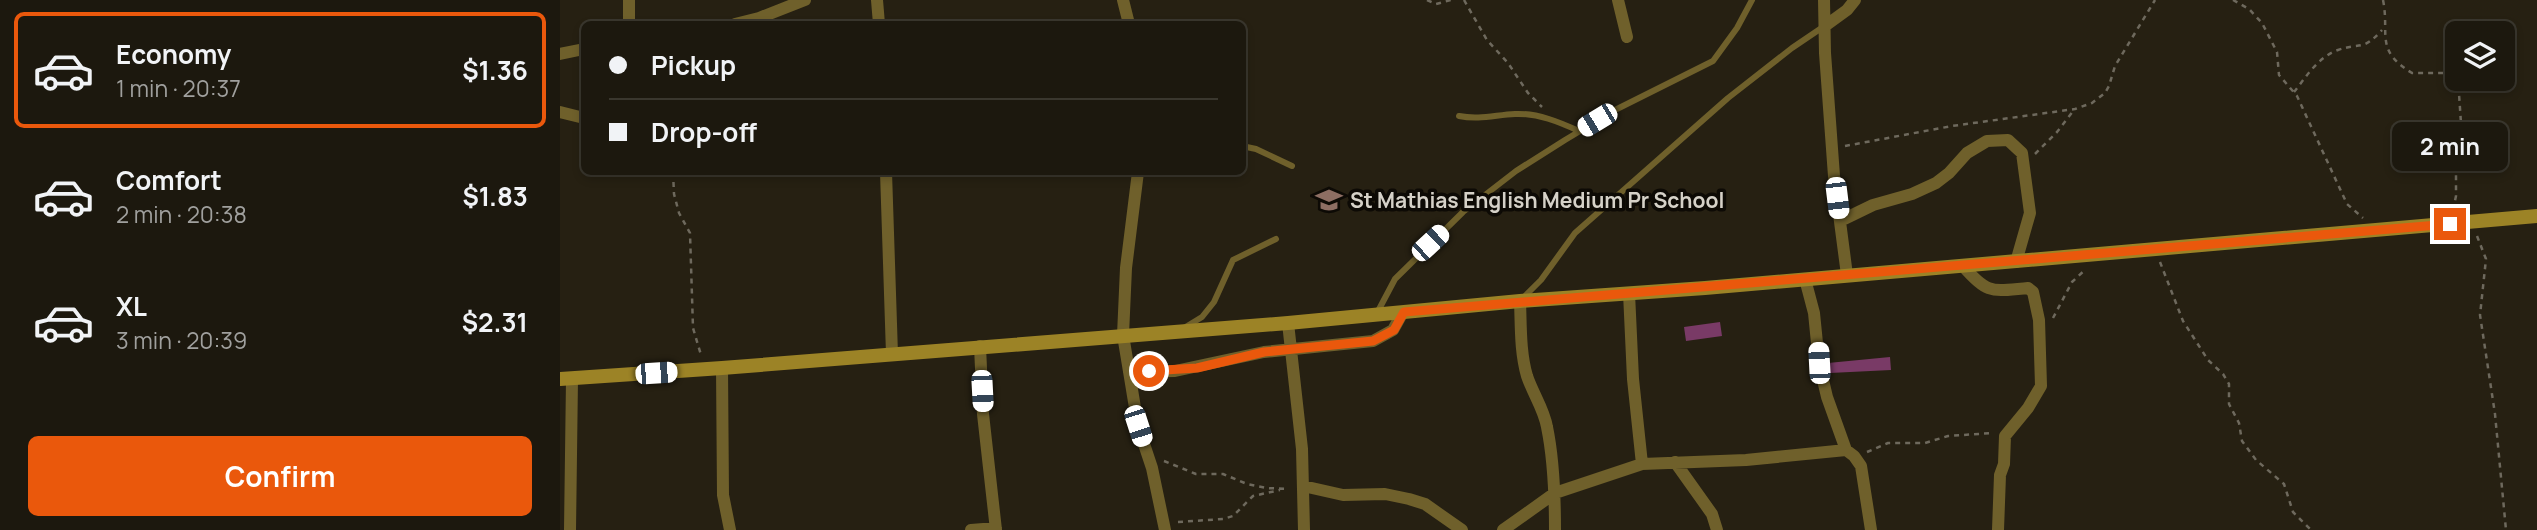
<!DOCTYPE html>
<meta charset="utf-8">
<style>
:root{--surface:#1c180e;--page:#252117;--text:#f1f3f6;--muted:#a0a09e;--line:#3a372e;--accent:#ea580c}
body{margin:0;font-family:Manrope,sans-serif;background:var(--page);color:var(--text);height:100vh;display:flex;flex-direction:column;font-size:26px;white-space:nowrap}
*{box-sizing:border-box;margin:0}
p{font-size:23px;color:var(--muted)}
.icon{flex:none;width:38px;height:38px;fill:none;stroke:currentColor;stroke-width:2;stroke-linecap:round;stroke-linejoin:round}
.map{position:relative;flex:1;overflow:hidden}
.drawer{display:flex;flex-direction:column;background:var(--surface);width:560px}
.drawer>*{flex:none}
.hud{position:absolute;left:21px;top:21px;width:665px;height:154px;border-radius:10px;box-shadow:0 4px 10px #0003,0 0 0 2px var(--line);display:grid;align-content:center;height:154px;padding:0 28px;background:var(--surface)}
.fabs{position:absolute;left:1885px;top:21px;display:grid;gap:14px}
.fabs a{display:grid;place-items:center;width:70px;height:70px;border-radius:10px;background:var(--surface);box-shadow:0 4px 10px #0003,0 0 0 2px var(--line);font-size:35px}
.end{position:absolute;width:32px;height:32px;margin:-16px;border:9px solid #ea580c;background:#fff;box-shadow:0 0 0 4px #fff}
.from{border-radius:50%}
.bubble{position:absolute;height:49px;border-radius:10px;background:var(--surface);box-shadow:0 4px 10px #0003,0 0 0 2px var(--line);font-size:23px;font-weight:700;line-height:49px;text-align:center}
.car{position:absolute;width:21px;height:42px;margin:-21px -10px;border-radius:9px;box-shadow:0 0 5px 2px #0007;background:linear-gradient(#fff 24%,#345 0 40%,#fff 0 76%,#345 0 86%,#fff 0)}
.hud b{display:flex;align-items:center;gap:24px;height:66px;font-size:26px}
.hud b+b{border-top:2px solid var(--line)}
.hud i{width:18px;height:18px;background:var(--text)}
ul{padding:12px 0 0;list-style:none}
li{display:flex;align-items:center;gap:21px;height:116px;margin:0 14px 10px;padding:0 14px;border:4px solid transparent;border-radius:10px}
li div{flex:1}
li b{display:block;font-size:26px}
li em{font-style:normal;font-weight:700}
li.on{border-color:var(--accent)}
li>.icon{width:63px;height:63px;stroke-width:1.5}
.action{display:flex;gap:14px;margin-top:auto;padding:14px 28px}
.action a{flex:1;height:80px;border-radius:10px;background:var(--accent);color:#fff;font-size:28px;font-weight:700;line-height:80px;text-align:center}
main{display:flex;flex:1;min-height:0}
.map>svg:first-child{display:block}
.building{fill:#793a66}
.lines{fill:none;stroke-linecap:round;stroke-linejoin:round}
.path{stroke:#6e695d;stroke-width:2.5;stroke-dasharray:5 5;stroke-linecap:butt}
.lane{stroke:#6f602b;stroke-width:6}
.street{stroke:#6f602b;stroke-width:12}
.secondary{stroke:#9c8326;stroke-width:14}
.route{stroke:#ea580c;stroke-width:9}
.labels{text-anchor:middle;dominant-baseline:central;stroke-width:7;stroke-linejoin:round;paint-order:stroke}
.poi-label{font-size:21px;font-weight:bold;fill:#d5d1c8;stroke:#0d0a05;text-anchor:start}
</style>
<main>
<section class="drawer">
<ul>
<li class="on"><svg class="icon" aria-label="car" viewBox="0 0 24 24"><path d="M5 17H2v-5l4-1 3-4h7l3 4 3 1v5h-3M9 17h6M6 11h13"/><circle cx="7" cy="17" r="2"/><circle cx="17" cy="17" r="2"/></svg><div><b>Economy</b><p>1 min · 20:37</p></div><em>$1.36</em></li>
<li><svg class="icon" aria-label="car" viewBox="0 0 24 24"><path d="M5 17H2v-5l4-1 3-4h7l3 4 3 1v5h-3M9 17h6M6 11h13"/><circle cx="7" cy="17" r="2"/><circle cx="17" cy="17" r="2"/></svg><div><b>Comfort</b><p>2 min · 20:38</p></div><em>$1.83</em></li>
<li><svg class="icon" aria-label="car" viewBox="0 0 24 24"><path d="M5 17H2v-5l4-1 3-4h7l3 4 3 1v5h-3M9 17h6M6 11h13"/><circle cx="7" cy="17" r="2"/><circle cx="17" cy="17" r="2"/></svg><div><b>XL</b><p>3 min · 20:39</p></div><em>$2.31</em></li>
</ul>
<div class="action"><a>Confirm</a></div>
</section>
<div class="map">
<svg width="1977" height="530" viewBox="0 0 1977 530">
<rect width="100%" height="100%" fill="#262012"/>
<path class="building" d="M1160 322 1162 336 1126 341 1124 327Z
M1330 357 1331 370 1270 373 1268 363Z"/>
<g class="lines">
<path class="path" d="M867 0 876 4 891 0
M904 0 927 40 948 63 968 93 982 107
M1673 0 1689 9 1702 23 1717 52 1719 75 1737 96 1787 204 1803 218
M1823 0C1830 34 1814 50 1852 73H1894L1897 76
M1734 92C1746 77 1758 57 1778 50 1801 42 1802 52 1822 30
M1285 146 1392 126 1515 109 1532 103 1545 93 1549 86 1555 66 1595 0
M1475 154 1497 132 1514 110
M113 172 114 194 119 213 130 233 133 328 141 355
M1893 210 1896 196V172L1902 138 1898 79
M1917 236 1926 259 1920 315 1935 414 1946 530
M1600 262 1623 321 1648 360 1663 374 1669 384V404L1679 423 1682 441 1696 460 1724 484 1733 512 1751 530
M1493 318 1512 282 1526 269
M1307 452 1328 443H1365L1388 436 1433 433
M604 461 636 474H663L687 484 706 488 729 489
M618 522 663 519 673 516 693 496 720 490"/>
<path class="lane" d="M899 116C919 120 935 115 955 114 978 113 999 122 1019 131
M682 146 696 149 732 166
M964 297 981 280 1015 233 1168 98 1232 48 1263 27
M817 313 835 279 903 212 956 171 1005 140 1055 110 1153 61 1177 28 1192 0
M624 328 642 317 654 302 673 260 716 239"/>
<path class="street" d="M69 0V24
M317 0 319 24
M563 0 569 24
M1058 0 1067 37
M1264 0 1265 53 1274 176 1287 275
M175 24 199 18 245 0
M1265 26 1287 10 1295 0
M0 54 24 49
M0 112 24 118
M326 172 332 354
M578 172 566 268 563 335 578 426 592 468 605 530
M1280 221 1313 205 1352 194 1376 183 1389 173 1407 153 1427 141 1448 140 1462 153 1470 213 1456 262
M1403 266C1428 295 1432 291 1468 288L1473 292 1479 320 1481 386 1468 408 1445 436 1444 464 1440 475 1438 530
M1245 279 1254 313 1259 363 1267 397 1286 450
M1069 293 1073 379 1082 464
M960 301C961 326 960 352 967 376 973 394 984 409 987 427 994 461 995 496 995 530
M728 323 742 449 744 530
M420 346 423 414 436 530
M162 368 163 495 170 530
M569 372 615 371 704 352 813 341 833 330 843 312
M1115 462 1152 514 1157 530
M743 486 783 495 825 494 849 499 865 504 902 530
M10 530 12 379
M411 530 436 528
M943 530 995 493 1082 464 1186 460 1286 450 1294 456 1301 466 1311 530"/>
<path class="secondary" d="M0 379 162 368 728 323 960 301 1145 288 1977 216"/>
</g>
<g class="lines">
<path class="route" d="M589 371 637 368 704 352 813 341 834 330 844 312 1890 224"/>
</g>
<defs>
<symbol id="school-bare" viewBox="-9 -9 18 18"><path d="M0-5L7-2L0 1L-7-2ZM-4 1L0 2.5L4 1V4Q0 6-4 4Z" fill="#8d6e63" stroke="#0d0a05" stroke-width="2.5" paint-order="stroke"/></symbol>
</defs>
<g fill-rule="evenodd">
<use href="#school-bare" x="750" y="181" width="38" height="38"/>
</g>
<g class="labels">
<g class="poi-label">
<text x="790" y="200">St Mathias English Medium Pr School</text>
</g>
</g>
</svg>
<div class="fabs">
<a><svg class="icon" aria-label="layers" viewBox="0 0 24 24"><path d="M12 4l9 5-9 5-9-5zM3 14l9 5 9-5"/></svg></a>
</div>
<i class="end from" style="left:589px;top:371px"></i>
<i class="end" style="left:1890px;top:224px"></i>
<div class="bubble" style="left:1832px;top:122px;width:116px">2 min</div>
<i class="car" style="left:1037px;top:120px;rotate:239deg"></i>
<i class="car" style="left:1277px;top:198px;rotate:173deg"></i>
<i class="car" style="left:870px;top:243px;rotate:47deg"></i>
<i class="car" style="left:1259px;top:363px;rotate:357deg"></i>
<i class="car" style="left:96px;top:373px;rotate:86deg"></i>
<i class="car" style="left:422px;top:391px;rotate:177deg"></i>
<i class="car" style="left:578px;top:426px;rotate:162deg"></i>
<div class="hud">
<b><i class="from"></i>Pickup</b>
<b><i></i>Drop-off</b>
</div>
</div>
</main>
